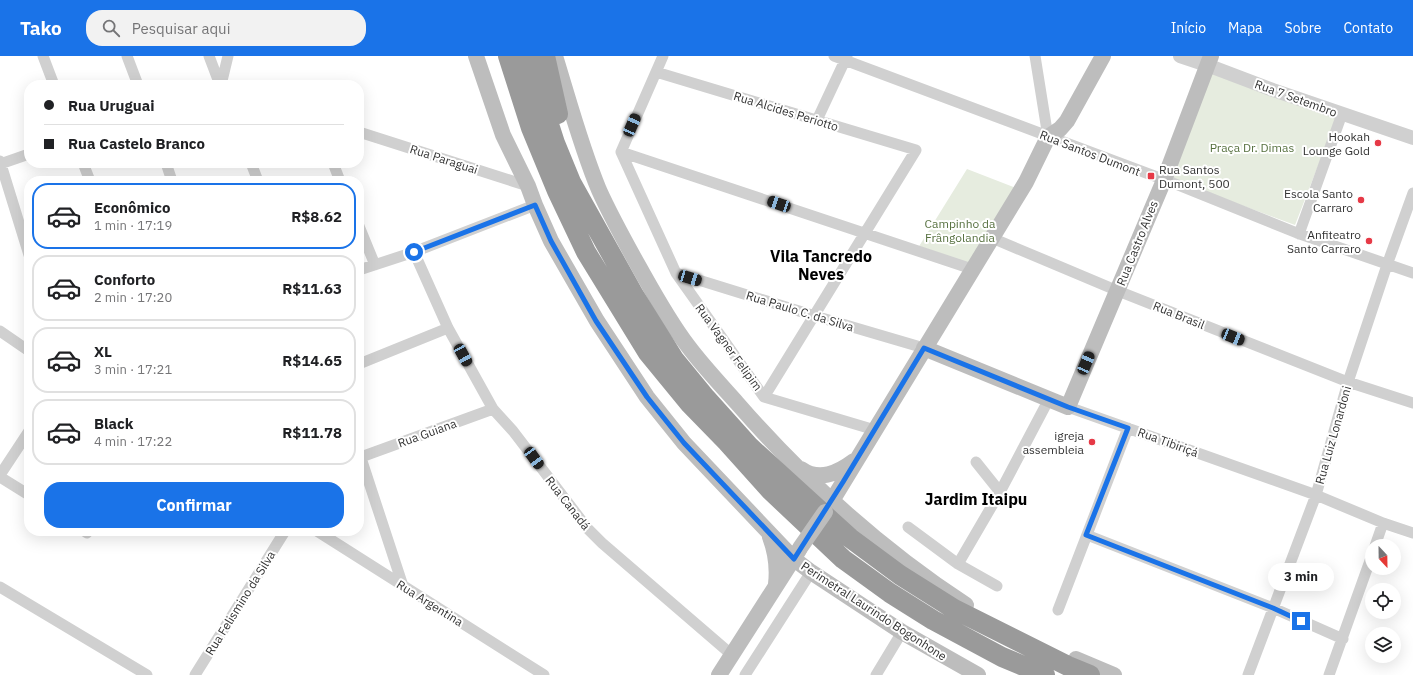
<!DOCTYPE html>
<html lang="pt">
<meta charset="utf-8">
<style>
:root{--surface:#fff;--page:#f2f2f2;--text:#202124;--muted:#757577;--line:#e0e0e0;--accent:#1a73e8}
body{margin:0;font-family:"IBM Plex Sans",sans-serif;background:var(--page);color:var(--text);height:100vh;display:flex;flex-direction:column;font-size:15px;white-space:nowrap}
*{box-sizing:border-box;margin:0}
p{font-size:13px;color:var(--muted)}
.icon{flex:none;width:22px;height:22px;fill:none;stroke:currentColor;stroke-width:2;stroke-linecap:round;stroke-linejoin:round}
.map{position:relative;flex:1;overflow:hidden}
.drawer{position:absolute;left:24px;top:120px;width:340px;height:360px;display:flex;flex-direction:column;background:var(--surface);border-radius:16px;box-shadow:0 4px 16px #0002}
.drawer>*{flex:none}
.guide{position:absolute;left:24px;top:24px;width:340px;height:88px;border-radius:16px;box-shadow:0 4px 16px #0002;display:grid;align-content:center;height:88px;padding:0 20px;background:var(--surface)}
.needle{width:26px;rotate:158deg}
.fabs{position:absolute;left:1365px;top:483px;display:grid;gap:8px}
.fabs a{display:grid;place-items:center;width:36px;height:36px;border-radius:50%;background:var(--surface);box-shadow:0 4px 16px #0002;font-size:20px}
.end{position:absolute;width:18px;height:18px;margin:-9px;border:5px solid #1a73e8;background:#fff;box-shadow:0 0 0 2px #fff}
.from{border-radius:50%}
.bubble{position:absolute;height:28px;border-radius:14px;background:var(--surface);box-shadow:0 4px 16px #0002;font-size:13px;font-weight:700;line-height:28px;text-align:center}
.car{position:absolute;width:12px;height:24px;margin:-12px -6px;border-radius:5px;box-shadow:0 0 3px 1px #0007;background:linear-gradient(#222 24%,#8ab4d8 0 40%,#222 0 76%,#8ab4d8 0 86%,#222 0)}
.guide b{display:flex;align-items:center;gap:14px;height:38px;font-size:15px}
.guide b+b{border-top:1px solid var(--line)}
.guide i{width:10px;height:10px;background:var(--text)}
ul{padding:7px 0 0;list-style:none}
li{display:flex;align-items:center;gap:12px;height:66px;margin:0 8px 6px;padding:0 12px;border:2px solid var(--line);border-radius:16px}
li div{flex:1}
li b{display:block;font-size:15px}
li em{font-style:normal;font-weight:700}
li.current{border-color:var(--accent)}
li>.icon{width:36px;height:36px;stroke-width:1.5}
.cta{display:flex;gap:8px;margin-top:auto;padding:8px 20px}
.cta a{flex:1;height:46px;border-radius:16px;background:var(--accent);color:#fff;font-size:16px;font-weight:700;line-height:46px;text-align:center}
header{display:flex;align-items:center;gap:24px;box-sizing:border-box;height:56px;padding:0 20px;background:var(--accent);color:#fff}
header strong{font-size:19px}
nav{display:flex;gap:22px;margin-inline-start:auto;font-size:14px}
.search{width:280px;height:36px;background:var(--page);display:flex;align-items:center;gap:10px;box-sizing:border-box;padding:0 14px;border-radius:16px;color:var(--muted);font-size:15px}
.map>svg:first-child{display:block}
.green{fill:#e6ecdf}
.lines{fill:none;stroke-linecap:round;stroke-linejoin:round}
.minor{stroke:#d0d0d0;stroke-width:11}
.tertiary{stroke:#d0d0d0;stroke-width:14}
.secondary{stroke:#bdbdbd;stroke-width:16}
.motorway{stroke:#9a9a9a;stroke-width:20}
.secondary-bridge{stroke:#bdbdbd;stroke-width:16}
.route{stroke:#1a73e8;stroke-width:5}
.poi-dot{fill:#e63946;stroke:#fff;stroke-width:1.5}
.labels{text-anchor:middle;dominant-baseline:central;stroke-width:4;stroke-linejoin:round;paint-order:stroke}
.street-label{font-size:12px;fill:#333;stroke:#fff}
.poi-label{font-size:12px;fill:#333;stroke:#fff;text-anchor:end}
.park-label{font-size:12px;fill:#56703f;stroke:#fff}
.district-label{font-size:16px;font-weight:bold;fill:#000;stroke:#fff}
</style>
<header>
<strong>Tako</strong>
<div class="search"><svg class="icon" aria-label="search" viewBox="0 0 24 24"><circle cx="10" cy="10" r="6"/><path d="M15 15l6 6"/></svg>Pesquisar aqui</div>
<nav><a>Início</a><a>Mapa</a><a>Sobre</a><a>Contato</a></nav>
</header>
<div class="map">
<svg width="1413" height="619" viewBox="0 0 1413 619">
<rect width="100%" height="100%" fill="#fff"/>
<path class="green" d="M1210 13 1337 61 1295 169 1168 122Z
M967 113 1016 132 970 209 918 192Z"/>
<g class="lines">
<path class="minor" d="M43 0 54 29
M127 0 138 29
M209 0 220 29
M834 0 1173 127 1297 177 1413 217
M1035 0 1048 81
M656 16 916 94 764 341
M221 29 228 0
M817 64 847 0
M359 76 528 130
M621 96 676 217 764 341 875 374
M621 96 972 213
M621 96 663 0
M0 105 29 199
M83 107 90 125
M166 107 172 125
M251 107 258 125
M333 107 340 125
M0 108 29 98
M359 170 375 209
M1299 178 1342 58
M992 182 1118 235 1348 326 1413 347
M414 196 448 272 493 353 513 375 588 473 602 487 732 599
M359 214 414 196 535 149
M676 217 815 260 924 292
M0 275 29 295
M359 308 448 272
M1068 351 1316 439 1383 467 1413 477
M359 396 403 530
M361 401 493 353
M976 406 1000 436
M0 419 29 375
M0 421 29 439
M908 471 958 508 997 530
M84 475 87 477
M317 475 544 619
M1087 479 1273 552 1343 583
M1375 490 1383 467
M958 508 1000 436 1049 343
M0 531 147 619
M1058 554 1128 372
M195 619 285 475
M745 619 811 516
M876 619 902 576
M1248 619 1316 439 1348 326 1387 209 1413 137
M1329 619 1372 499"/>
<path class="tertiary" d="M1180 0 1207 9 1273 34 1413 82"/>
<path class="secondary" d="M476 0 503 79 528 130 535 149 551 185 597 265 647 341 684 387 794 503 811 516 902 576 978 619
M555 0C569 45 581 91 599 134 612 163 628 191 643 218 657 243 671 268 688 290 703 310 720 328 737 347 805 425 879 492 966 549
M924 292 1068 351 1164 124 1211 0
M801 413C819 426 838 417 854 405
M827 453 1026 126 1048 81 1060 73 1067 65 1103 0
M770 481C776 497 778 511 776 528
M1076 603 1114 619
M719 619 799 494"/>
<path class="motorway" d="M508 0 531 72 557 135 586 196 648 297 689 347 727 386 771 435 843 503 890 537 933 564 1002 601 1045 619
M527 0 555 87 571 126 634 239 674 303 706 342 749 390 850 482 900 519 954 553 1068 610 1090 619
M545 0 558 58"/>
<path class="secondary-bridge" d="M800 492 825 456"/>
</g>
<g class="lines">
<path class="route" d="M414 196 535 149 551 185 596 265 647 341 684 387 794 503 843 426 924 292 1068 351 1128 372 1086 479 1273 552 1301 565"/>
</g>
<g class="poi-dot">
<circle cx="1378" cy="87" r="4"/>
<rect x="1147" y="116" width="8" height="8" rx="2"/>
<circle cx="1361" cy="144" r="4"/>
<circle cx="1369" cy="185" r="4"/>
<circle cx="1092" cy="386" r="4"/>
</g>
<g class="labels">
<g class="street-label">
<text transform="translate(1296 42) rotate(20)">Rua 7 Setembro</text>
<text transform="translate(786 55) rotate(17)">Rua Alcides Periotto</text>
<text transform="translate(1090 97) rotate(21)">Rua Santos Dumont</text>
<text transform="translate(444 103) rotate(18)">Rua Paraguai</text>
<text transform="translate(1137 187) rotate(-68)">Rua Castro Alves</text>
<text transform="translate(800 255) rotate(17)">Rua Paulo C. da Silva</text>
<text transform="translate(1179 259) rotate(22)">Rua Brasil</text>
<text transform="translate(729 291) rotate(54)">Rua Vagner Felipim</text>
<text transform="translate(427 377) rotate(-20)">Rua Guiana</text>
<text transform="translate(1333 379) rotate(-74)">Rua Luiz Lonardoni</text>
<text transform="translate(1168 386) rotate(20)">Rua Tibiriçá</text>
<text transform="translate(568 447) rotate(52)">Rua Canadá</text>
<text transform="translate(240 547) rotate(-58)">Rua Felismino da Silva</text>
<text transform="translate(430 547) rotate(32)">Rua Argentina</text>
<text transform="translate(874 555) rotate(33)">Perimetral Laurindo Bogonhone</text>
</g>
<g class="poi-label">
<text x="1370" y="80">Hookah<tspan x="1370" dy="14">Lounge Gold</tspan></text>
<text x="1159" y="113" text-anchor="start">Rua Santos<tspan x="1159" dy="14">Dumont, 500</tspan></text>
<text x="1353" y="137">Escola Santo<tspan x="1353" dy="14">Carraro</tspan></text>
<text x="1361" y="178">Anfiteatro<tspan x="1361" dy="14">Santo Carraro</tspan></text>
<text x="1084" y="379">igreja<tspan x="1084" dy="14">assembleia</tspan></text>
</g>
<g class="park-label">
<text x="1252" y="91">Praça Dr. Dimas</text>
<text x="960" y="167">Campinho da<tspan x="960" dy="14">Frângolandia</tspan></text>
</g>
<g class="district-label">
<text x="821" y="200">Vila Tancredo<tspan x="821" dy="18">Neves</tspan></text>
<text x="976" y="443">Jardim Itaipu</text>
</g>
</g>
</svg>
<div class="fabs">
<a><svg class="needle" viewBox="-14 -14 28 28"><path d="M0-13l5 13h-10z" fill="#e53935"/><path d="M0 13l5-13h-10z" fill="#757577"/></svg></a>
<a><svg class="icon" aria-label="locate" viewBox="0 0 24 24"><circle cx="12" cy="12" r="6"/><path d="M12 2v4M12 18v4M2 12h4M18 12h4"/></svg></a>
<a><svg class="icon" aria-label="layers" viewBox="0 0 24 24"><path d="M12 4l9 5-9 5-9-5zM3 14l9 5 9-5"/></svg></a>
</div>
<i class="end from" style="left:414px;top:196px"></i>
<i class="end" style="left:1301px;top:565px"></i>
<div class="bubble" style="left:1268px;top:507px;width:66px">3 min</div>
<i class="car" style="left:632px;top:69px;rotate:24deg"></i>
<i class="car" style="left:779px;top:148px;rotate:289deg"></i>
<i class="car" style="left:690px;top:222px;rotate:107deg"></i>
<i class="car" style="left:1233px;top:281px;rotate:112deg"></i>
<i class="car" style="left:463px;top:299px;rotate:151deg"></i>
<i class="car" style="left:1086px;top:307px;rotate:23deg"></i>
<i class="car" style="left:534px;top:402px;rotate:144deg"></i>
<div class="guide">
<b><i class="from"></i>Rua Uruguai</b>
<b><i></i>Rua Castelo Branco</b>
</div>
<section class="drawer">
<ul>
<li class="current"><svg class="icon" aria-label="car" viewBox="0 0 24 24"><path d="M5 17H2v-5l4-1 3-4h7l3 4 3 1v5h-3M9 17h6M6 11h13"/><circle cx="7" cy="17" r="2"/><circle cx="17" cy="17" r="2"/></svg><div><b>Econômico</b><p>1 min · 17:19</p></div><em>R$8.62</em></li>
<li><svg class="icon" aria-label="car" viewBox="0 0 24 24"><path d="M5 17H2v-5l4-1 3-4h7l3 4 3 1v5h-3M9 17h6M6 11h13"/><circle cx="7" cy="17" r="2"/><circle cx="17" cy="17" r="2"/></svg><div><b>Conforto</b><p>2 min · 17:20</p></div><em>R$11.63</em></li>
<li><svg class="icon" aria-label="car" viewBox="0 0 24 24"><path d="M5 17H2v-5l4-1 3-4h7l3 4 3 1v5h-3M9 17h6M6 11h13"/><circle cx="7" cy="17" r="2"/><circle cx="17" cy="17" r="2"/></svg><div><b>XL</b><p>3 min · 17:21</p></div><em>R$14.65</em></li>
<li><svg class="icon" aria-label="car" viewBox="0 0 24 24"><path d="M5 17H2v-5l4-1 3-4h7l3 4 3 1v5h-3M9 17h6M6 11h13"/><circle cx="7" cy="17" r="2"/><circle cx="17" cy="17" r="2"/></svg><div><b>Black</b><p>4 min · 17:22</p></div><em>R$11.78</em></li>
</ul>
<div class="cta"><a>Confirmar</a></div>
</section>
</div>
